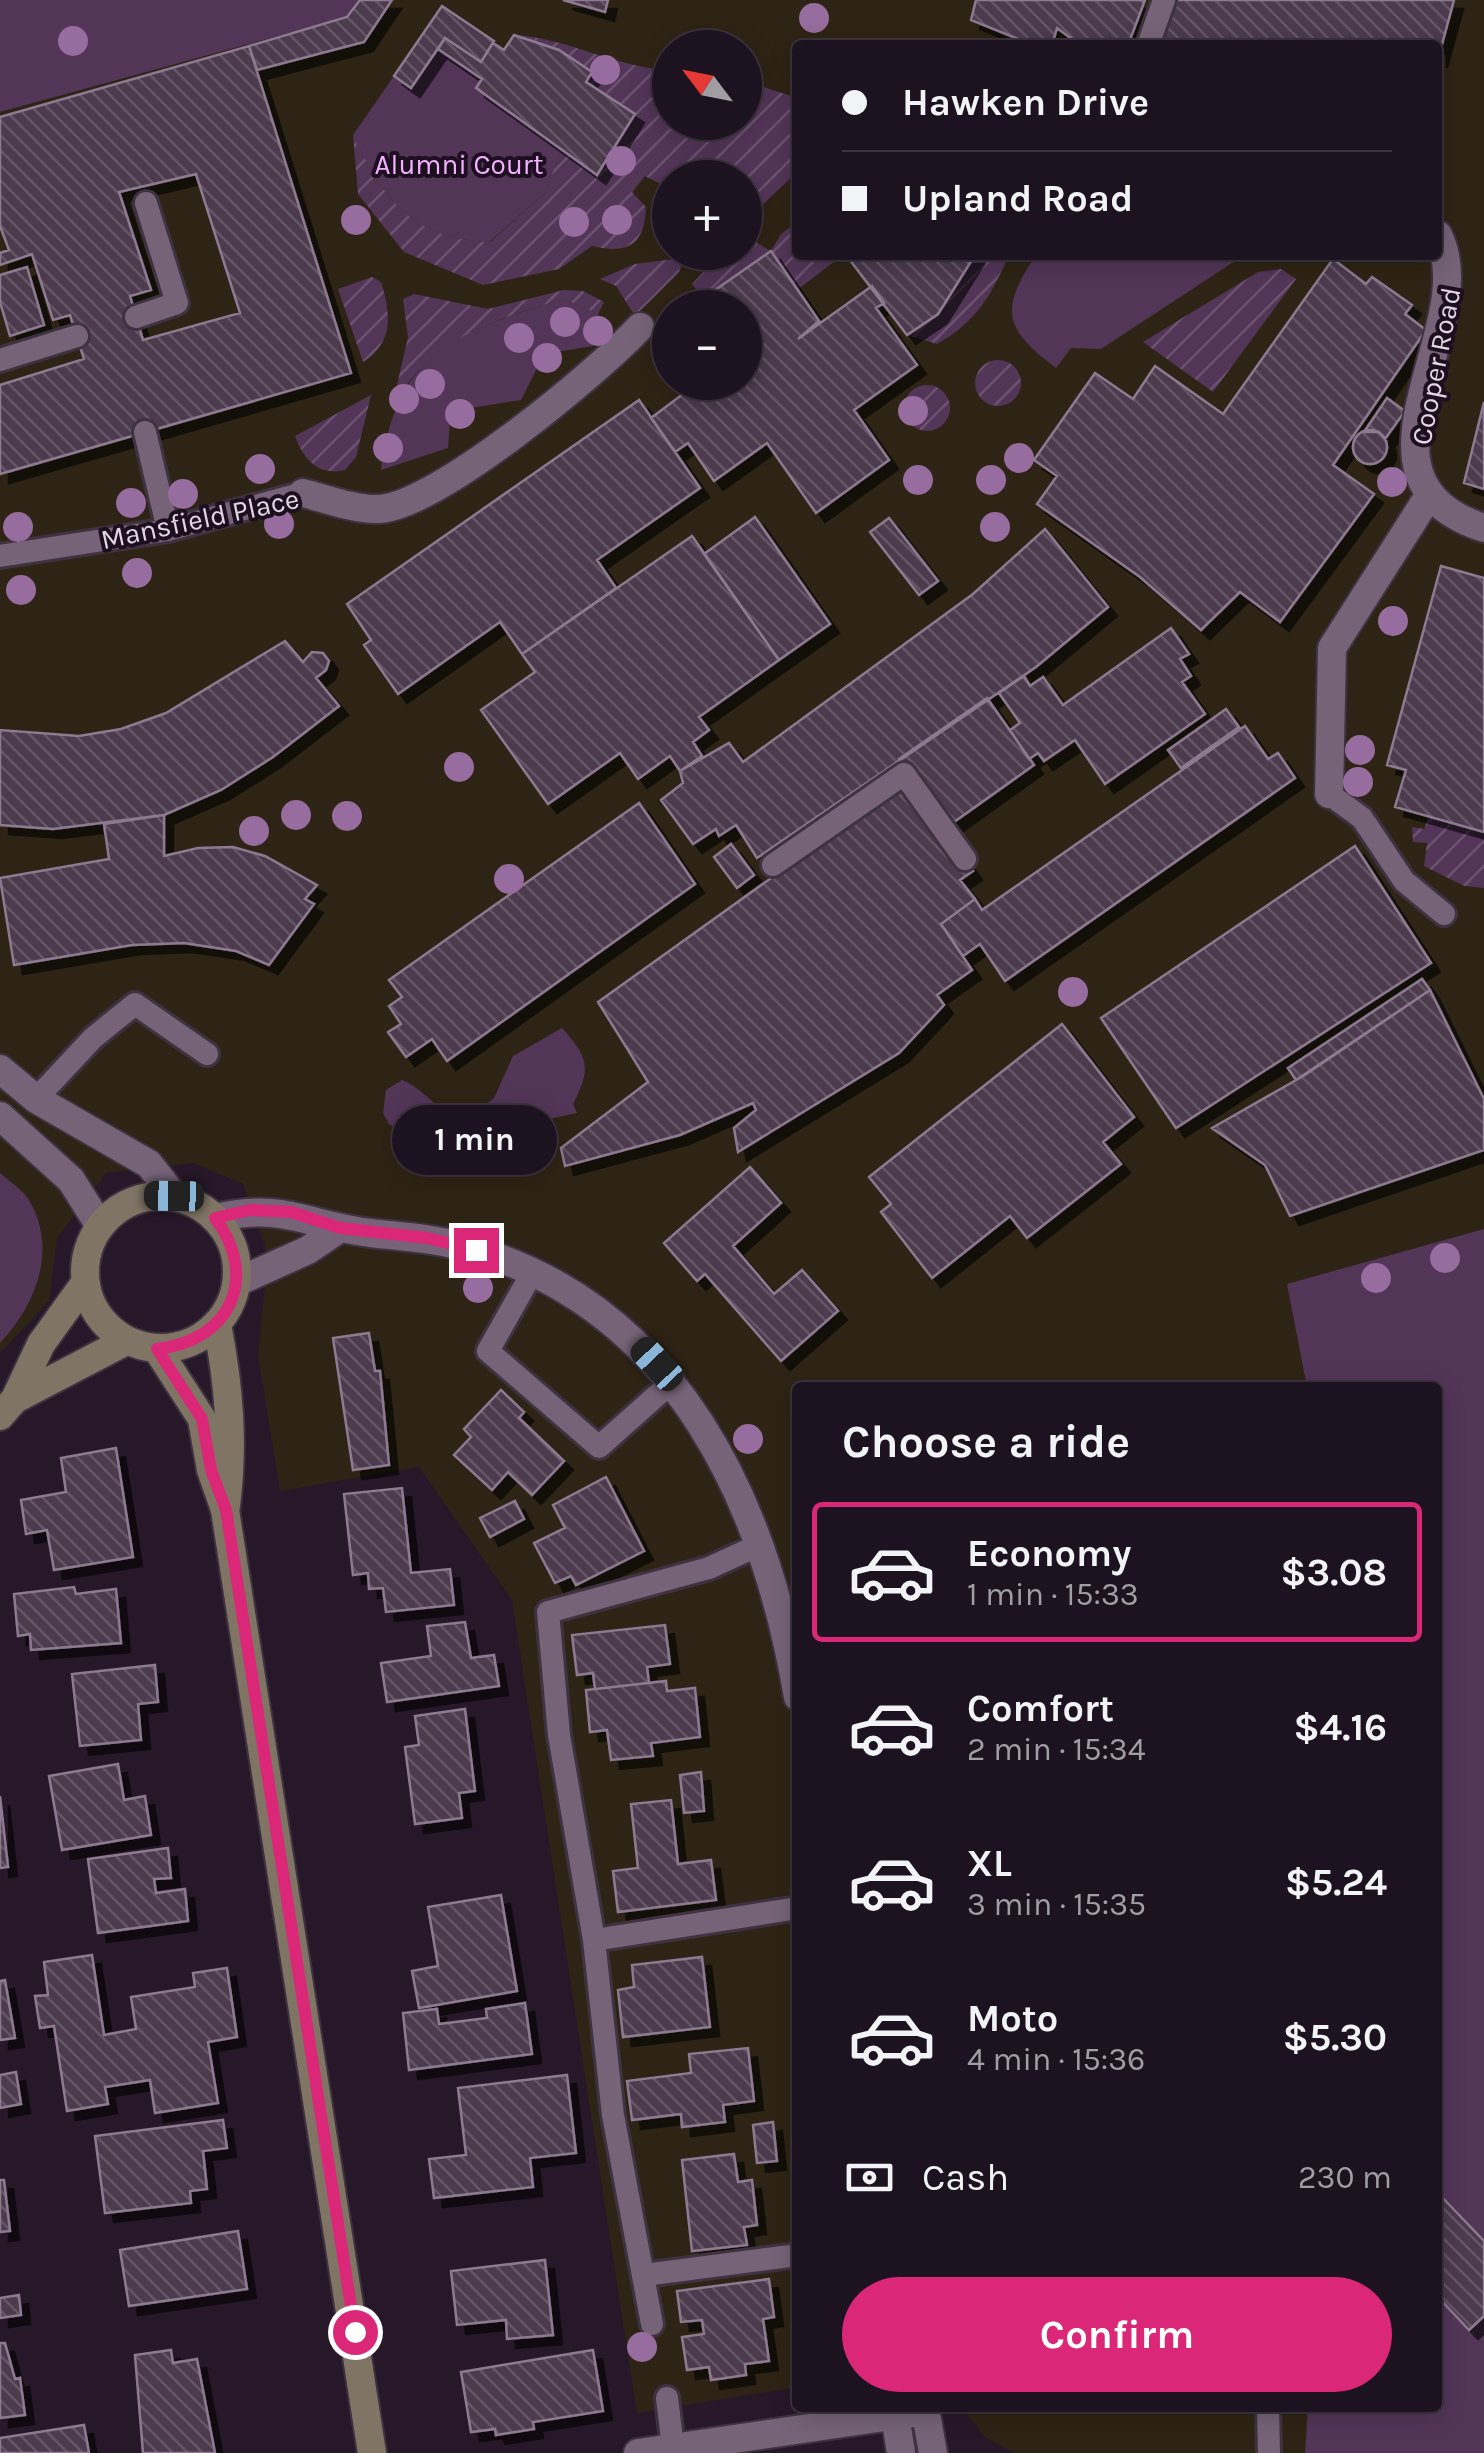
<!DOCTYPE html>
<meta charset="utf-8">
<style>
:root{--surface:#1d121f;--page:#2a202c;--text:#f1f3f6;--muted:#a09ea4;--line:#3b323d;--accent:#db2777}
body{margin:0;font-family:Karla,sans-serif;background:var(--page);color:var(--text);height:100vh;display:flex;flex-direction:column;font-size:38px;white-space:nowrap}
*{box-sizing:border-box;margin:0}
p{font-size:32px;color:var(--muted)}
.icon{flex:none;width:55px;height:55px;fill:none;stroke:currentColor;stroke-width:2;stroke-linecap:round;stroke-linejoin:round}
.map{position:relative;flex:1;overflow:hidden}
.sheet{position:absolute;left:792px;top:1382px;width:650px;height:1030px;display:flex;flex-direction:column;background:var(--surface);border-radius:10px;box-shadow:0 5px 25px #0003,0 0 0 2px var(--line)}
.sheet>*{flex:none}
.banner{position:absolute;left:792px;top:40px;width:650px;height:220px;border-radius:10px;box-shadow:0 5px 25px #0003,0 0 0 2px var(--line);display:grid;align-content:center;height:220px;padding:0 50px;background:var(--surface)}
.needle{width:65px;rotate:302deg}
.controls{position:absolute;left:652px;top:30px;display:grid;gap:20px}
.controls a{display:grid;place-items:center;width:110px;height:110px;border-radius:50%;background:var(--surface);box-shadow:0 5px 25px #0003,0 0 0 2px var(--line);font-size:50px}
.end{position:absolute;width:45px;height:45px;margin:-22px;border:12px solid #db2777;background:#fff;box-shadow:0 0 0 5px #fff}
.from{border-radius:50%}
.bubble{position:absolute;height:70px;border-radius:35px;background:var(--surface);box-shadow:0 5px 25px #0003,0 0 0 2px var(--line);font-size:32px;font-weight:700;line-height:70px;text-align:center}
.car{position:absolute;width:30px;height:60px;margin:-30px -15px;border-radius:12px;box-shadow:0 0 8px 2px #0007;background:linear-gradient(#222 24%,#8ab4d8 0 40%,#222 0 76%,#8ab4d8 0 86%,#222 0)}
.banner b{display:flex;align-items:center;gap:35px;height:95px;font-size:38px}
.banner b+b{border-top:2px solid var(--line)}
.banner i{width:25px;height:25px;background:var(--text)}
ul{padding:0;list-style:none}
li{display:flex;align-items:center;gap:30px;height:140px;margin:0 20px 15px;padding:0 30px;border:5px solid transparent;border-radius:10px}
li div{flex:1}
li b{display:block;font-size:38px}
li em{font-style:normal;font-weight:700}
li.current{border-color:var(--accent)}
li>.icon{width:90px;height:90px;stroke-width:1.5}
h2{padding:0 50px;font-size:45px;line-height:120px}
.pay{display:flex;align-items:center;gap:25px;height:110px;padding:0 50px;font-size:38px}
.pay p{margin-inline-start:auto}
.action{display:flex;gap:20px;margin-top:auto;padding:20px 50px}
.action a{flex:1;height:115px;border-radius:60px;background:var(--accent);color:#fff;font-size:40px;font-weight:700;line-height:115px;text-align:center}
.map>svg:first-child{display:block}
.education{fill:#2e2415;fill-rule:evenodd}
.green{fill:#533558}
.garden{fill:url(#garden-furrows)}
.building{fill:url(#building-back-hatch);stroke:#8d7a90;stroke-width:2.5;fill-rule:evenodd;filter:url(#shadow)}
.lines{fill:none;stroke-linecap:round;stroke-linejoin:round}
.service-casing{stroke:#3e3240;stroke-width:28}
.pedestrian-casing{stroke:#3e3240;stroke-width:32}
.minor-casing{stroke:#3e3240;stroke-width:32}
.secondary-casing{stroke:#3e3240;stroke-width:32}
.service{stroke:#766378;stroke-width:22}
.pedestrian{stroke:#766378;stroke-width:28}
.minor{stroke:#766378;stroke-width:28}
.secondary{stroke:#807565;stroke-width:28}
.tree{fill:#976c9e}
.route{stroke:#db2777;stroke-width:12}
.labels{text-anchor:middle;dominant-baseline:central;stroke-width:8;stroke-linejoin:round;paint-order:stroke}
.park-label{font-size:28px;fill:#f3b0fd;stroke:#1d0f20}
.street-label{font-size:28px;fill:#e1d7e3;stroke:#1d0f20}
</style>
<div class="map">
<svg width="1484" height="2453" viewBox="0 0 1484 2453">
<defs>
<pattern id="garden-furrows" width="10" height="10" patternUnits="userSpaceOnUse" patternTransform="scale(2.5)"><rect width="10" height="10" fill="#533558"/><path d="M-1 1l2-2M0 10L10 0M9 11l2-2" fill="none" stroke="#6b5270"/></pattern>
<pattern id="building-back-hatch" width="6" height="6" patternUnits="userSpaceOnUse" patternTransform="scale(2.5)"><rect width="6" height="6" fill="#4b3a4d"/><path d="M-1 5l2 2M0 0l6 6M5-1l2 2" fill="none" stroke="#655666"/></pattern>
<filter id="shadow"><feDropShadow dx="9" dy="9" stdDeviation="0" flood-color="#0009"/></filter>
</defs>
<rect width="100%" height="100%" fill="#271829"/>
<path class="education" d="M0 0H1484V2453H1014L985 2437 962 2408H1438V1388H798L797 2387 637 2413 512 1600 419 1467 280 1491 258 1355 268 1255 243 1184 193 1163 106 1173 57 1238 49 1301 0 1353ZM798 45H1438V255H798ZM670 48H745V122H670ZM670 178H745V252H670ZM670 308H745V382H670Z"/>
<path class="green" d="M0 0H360L347 17 0 112Z
M438 49 482 79 477 88 561 150 545 193 489 242C411 238 385 201 353 135L394 76 412 87Z
M1036 255H1252L1232 263 1101 349 1071 348 1056 368C1004 329 999 310 1036 255Z
M563 299 598 314 611 332 593 346 544 354 521 400 457 410 450 421 448 448 381 470C397 349 458 332 563 299Z
M562 1028C588 1057 592 1068 573 1104L577 1113 516 1126 460 1154 449 1155 419 1144 389 1124 383 1113 386 1090 402 1080C433 1093 434 1117 473 1115L494 1098 513 1056Z
M0 1173C9 1181 23 1190 29 1200 58 1249 36 1305 0 1343Z
M1484 1229V2453H1305L1308 2408H1438V1388L1307 1387 1287 1284Z"/>
<path class="garden" d="M514 35C569 38 615 68 670 70V122H745V81L797 98V172L759 208 745 214V178H670V189L645 176 632 192 646 207C645 244 629 255 592 246L559 269 483 285 404 252 358 194 353 135C385 201 411 238 490 242L545 193 561 150 598 174 634 114 586 82 591 72 559 50Z
M797 222 798 255H843L797 290 770 252 698 302 689 296 697 290 692 284 721 253 745 252 748 238 771 251 781 234Z
M975 255H1009C991 296 976 322 937 344L907 335 938 313Z
M674 259 682 264 679 272 635 316 616 286 600 279 635 264Z
M1281 269 1296 279 1213 392 1143 342 1258 272Z
M372 277 381 282C391 314 394 342 363 362L338 289Z
M564 290 583 291 604 302 598 314 563 299C502 318 441 334 404 389L397 385 408 337 403 299 414 294 488 309Z
M975 383a23 23 0 1 1 46 0a23 23 0 1 1-46 0Z
M904 408a23 23 0 1 1 46 0a23 23 0 1 1-46 0Z
M371 395 356 457 345 470C318 476 304 460 295 436Z
M1429 816 1484 832V888L1464 886 1424 866 1427 843 1413 842 1412 827 1424 829Z"/>
<path class="building" d="M360 0H392L364 42 257 70 249 46 347 17Z
M563 0H608L605 12Z
M976 0H1145L1128 45H1080L1057 28 1052 45H1033L971 20Z
M1169 0H1454L1438 59V45H1157Z
M442 6 494 41 481 62 445 38 411 88 394 76Z
M514 35 559 50 592 72 586 82 635 114 597 175 476 88 482 79 438 49 445 38 481 62 493 43 504 50Z
M249 46 351 373 0 474V385L84 359 70 315 53 320 32 254 0 265V253L9 250 0 226V117ZM196 174 240 313 143 340 130 296 151 290 119 192Z
M771 251 819 321 798 339 872 286 884 303 876 308 917 365 854 410 889 460 816 513 767 443 714 481 688 443 675 452 651 418 699 382H745V308H701L698 302Z
M846 255H975L938 314 907 335Z
M1333 259 1366 284 1372 277 1412 305 1405 314 1426 330 1333 465 1374 494 1280 622 1240 592 1201 630 1140 577 1037 504 1057 476 1034 460 1095 373 1133 399 1155 366 1223 414Z
M27 267 44 325 10 336 0 302V275Z
M1387 398 1405 411 1385 439 1379 432H1364Z
M639 400 700 488 597 560 616 588 522 654 500 622 398 694 364 645 371 640 347 604Z
M1484 402V489L1464 483Z
M1353 447a17 17 0 1 1 34 0a17 17 0 1 1-34 0Z
M755 517 830 624 779 660 704 554Z
M889 518 938 581 919 595 870 532Z
M1045 529 1108 607 1036 667 757 858 736 825 719 836 716 829 693 844 661 800 683 783 680 771 729 743 743 762 973 594Z
M692 536 779 660 699 717 709 730 693 742 702 756 680 771 670 756 638 779 620 753 548 804 481 710 535 672 522 654Z
M1441 566 1484 578V832L1395 807 1406 770 1387 765Z
M1171 628 1189 654 1180 659 1191 676 1182 682 1205 714 1105 784 1075 740 1044 761 1038 753 1029 759 1010 730 1020 723 999 693 1024 676 1030 686 1043 677 1063 705Z
M285 641 303 662 312 652 323 653 329 661 326 670 316 678 339 706 273 757 221 790 164 815 53 829 0 825V730L79 736 121 729 166 713Z
M987 698 1034 765 947 827 899 759Z
M1226 709 1239 727 1181 768 1168 750Z
M1245 726 1268 759 1278 753 1295 778 1005 981 980 944 963 956 941 924 975 899 982 910Z
M908 780 973 871 960 880 975 899 941 924 972 970 937 995 944 1005 899 1053 738 1152 734 1128 756 1110 753 1103 680 1135 565 1166 561 1148 648 1082 598 1002Z
M639 803 695 884 447 1061 432 1039 406 1057 388 1032 401 1024 389 1006 402 997 389 980Z
M164 815V856L198 848 233 847 265 856 317 885 305 899 314 904 269 965 236 951 184 943 132 945 14 965 0 878 109 859 104 824Z
M731 844 754 875 737 888 714 857Z
M1355 846 1431 963 1176 1128 1101 1018Z
M1422 979 1430 990 1296 1080 1288 1068Z
M1430 990 1484 1099V1150L1290 1216 1265 1165 1212 1128 1305 1075Z
M1062 1024 1134 1117 1103 1142 1121 1164 1027 1238 1010 1216 932 1278 881 1212 891 1204 869 1177Z
M750 1167 781 1203 733 1246 774 1294 802 1270 838 1311 781 1361 705 1274 697 1281 664 1243Z
M369 1333 375 1371H380L389 1465 353 1470 333 1338Z
M501 1390 524 1412 519 1418 564 1461 532 1495 508 1472 492 1490 454 1455 471 1437 464 1429Z
M116 1448 133 1557 54 1570 47 1530 26 1534 21 1500 66 1492 61 1458Z
M606 1477 644 1551 576 1585 571 1576 555 1583 534 1543 565 1528 553 1505Z
M402 1488 411 1573 450 1569 454 1605 386 1612 383 1588 369 1589 368 1573 353 1575 344 1494Z
M515 1501 524 1519 490 1537 480 1518Z
M74 1587 76 1594 116 1589 121 1643 31 1650 30 1634 18 1636 14 1594Z
M465 1622 471 1658 494 1655 499 1686 387 1702 381 1663 431 1656 427 1626Z
M665 1625 670 1664 647 1667 649 1683 595 1689 593 1673 577 1675 572 1635Z
M155 1665 158 1702 138 1704 141 1740 80 1746 72 1674Z
M666 1681 667 1691 695 1688 700 1737 651 1743 653 1756 611 1760 607 1730 590 1732 586 1690Z
M465 1709 475 1791 459 1793 462 1818 415 1824 405 1747 419 1745 415 1716Z
M118 1764 124 1800 145 1796 151 1835 62 1850 49 1776Z
M701 1772 704 1811 684 1813 680 1775Z
M0 1796 8 1867 0 1868Z
M671 1800 678 1864 711 1860 716 1900 618 1912 613 1871 638 1868 631 1804Z
M168 1848 171 1878 154 1879 156 1893 185 1889 188 1921 98 1933 88 1859Z
M501 1895 517 1991 419 2008 412 1971 438 1966 428 1907Z
M92 1955 104 2035 136 2029 131 1997 195 1987 193 1973 227 1968 237 2037 208 2042 218 2103 155 2113 150 2080 105 2087 108 2104 67 2111 54 2026 40 2028 35 1996 48 1995 44 1962Z
M702 1957 710 2027 623 2037 618 1990 634 1987 632 1965Z
M5 1980 15 2038 0 2040V1981Z
M525 2003 532 2054 409 2070 403 2013 437 2009 439 2024 487 2018 486 2009Z
M748 2048 754 2101 723 2105 725 2122 682 2127 681 2114 632 2120 627 2081 691 2073 689 2054Z
M16 2072 21 2104 0 2108V2075Z
M567 2075 576 2153 530 2158 533 2187 434 2198 429 2159 466 2155 458 2088Z
M223 2120 227 2148 203 2151 207 2189 190 2191 191 2203 105 2213 95 2136Z
M773 2122 777 2161 757 2163 753 2125Z
M734 2154 738 2182 752 2180 757 2225 744 2227 747 2245 692 2251 682 2160Z
M0 2180H4L10 2231 0 2232Z
M1438 2193 1484 2241V2316L1469 2330 1438 2297Z
M238 2231 247 2289 129 2306 120 2250Z
M545 2260 553 2335 507 2339 506 2320 457 2325 451 2271Z
M769 2279 774 2317 763 2319 769 2361 745 2364 746 2375 711 2380 709 2367 687 2370 682 2337 704 2334 702 2320 681 2322 677 2291Z
M19 2295 21 2315 0 2318V2298Z
M0 2343H5L15 2379 20 2378 25 2415 0 2418Z
M171 2350 173 2363 197 2359 215 2453H143L135 2355Z
M593 2350 603 2411 533 2422 534 2429 496 2435 495 2429 471 2432 461 2372Z
M84 2425 89 2453H0V2438Z"/>
<g class="lines">
<defs>
<path id="service" d="M1148 45 1164 0
M136 317 177 303 146 203
M0 360 77 336
M145 432 168 530
M0 556 168 530 303 493
M1329 794 1362 818 1404 881 1444 914
M773 865 904 774 965 859
M36 1099 93 1038 135 1004 207 1054
M532 1273 488 1351 599 1447 673 1381
M594 1940 798 1908
M644 2275 798 2255
M652 2324 613 2115 594 1940 559 1735 548 1612 709 1568 759 1545
M667 2398 673 2447
M1268 2408 1269 2453"/>
<path id="pedestrian" d="M303 493C324 498 355 510 378 509 435 508 598 372 640 327"/>
<path id="minor" d="M1438 235C1484 326 1333 479 1484 528
M1329 794 1332 648 1430 494
M0 1069 36 1099 149 1164 174 1196
M0 1116 71 1180 100 1226
M215 1218C286 1202 305 1225 371 1233 406 1237 441 1239 475 1250 678 1311 765 1503 798 1697
M237 1282 308 1250 339 1229
M894 2408 901 2453
M925 2408 933 2453
M638 2453 926 2411"/>
<path id="secondary" d="M85 1272a76 76 0 1 1 152 0a76 76 0 1 1-152 0Z
M217 1324C229 1386 234 1443 226 1506
M157 1349 202 1419 211 1470 225 1510 372 2453
M15 1399 126 1341
M0 1416 15 1399 41 1344 85 1283"/>
</defs>
<use href="#service" class="service-casing"/>
<use href="#pedestrian" class="pedestrian-casing"/>
<use href="#minor" class="minor-casing"/>
<use href="#secondary" class="secondary-casing"/>
<use href="#service" class="service"/>
<use href="#pedestrian" class="pedestrian"/>
<use href="#minor" class="minor"/>
<use href="#secondary" class="secondary"/>
</g>
<g class="tree">
<circle cx="814" cy="18" r="15"/>
<circle cx="73" cy="41" r="15"/>
<circle cx="605" cy="70" r="15"/>
<circle cx="621" cy="161" r="15"/>
<circle cx="356" cy="220" r="15"/>
<circle cx="617" cy="220" r="15"/>
<circle cx="574" cy="222" r="15"/>
<circle cx="565" cy="322" r="15"/>
<circle cx="598" cy="331" r="15"/>
<circle cx="519" cy="338" r="15"/>
<circle cx="547" cy="358" r="15"/>
<circle cx="430" cy="384" r="15"/>
<circle cx="404" cy="399" r="15"/>
<circle cx="913" cy="411" r="15"/>
<circle cx="460" cy="414" r="15"/>
<circle cx="388" cy="448" r="15"/>
<circle cx="1019" cy="458" r="15"/>
<circle cx="260" cy="469" r="15"/>
<circle cx="918" cy="480" r="15"/>
<circle cx="991" cy="480" r="15"/>
<circle cx="1392" cy="482" r="15"/>
<circle cx="183" cy="494" r="15"/>
<circle cx="131" cy="503" r="15"/>
<circle cx="279" cy="524" r="15"/>
<circle cx="18" cy="527" r="15"/>
<circle cx="995" cy="527" r="15"/>
<circle cx="137" cy="573" r="15"/>
<circle cx="21" cy="590" r="15"/>
<circle cx="1393" cy="621" r="15"/>
<circle cx="1360" cy="750" r="15"/>
<circle cx="459" cy="767" r="15"/>
<circle cx="1358" cy="782" r="15"/>
<circle cx="296" cy="815" r="15"/>
<circle cx="347" cy="816" r="15"/>
<circle cx="254" cy="831" r="15"/>
<circle cx="509" cy="879" r="15"/>
<circle cx="1073" cy="992" r="15"/>
<circle cx="1445" cy="1258" r="15"/>
<circle cx="1376" cy="1278" r="15"/>
<circle cx="478" cy="1288" r="15"/>
<circle cx="748" cy="1439" r="15"/>
<circle cx="642" cy="2347" r="15"/>
</g>
<g class="lines">
<path class="route" d="M355 2332 226 1510 211 1470 202 1419 157 1349C230 1341 260 1278 215 1218L250 1210 291 1212 340 1228 427 1238 476 1250"/>
</g>
<g class="labels">
<g class="park-label">
<text x="459" y="164">Alumni Court</text>
</g>
<g class="street-label">
<text transform="translate(1436 366) rotate(-79)">Cooper Road</text>
<text transform="translate(200 519) rotate(-12)">Mansfield Place</text>
</g>
</g>
</svg>
<div class="controls">
<a><svg class="needle" viewBox="-14 -14 28 28"><path d="M0-13l5 13h-10z" fill="#e53935"/><path d="M0 13l5-13h-10z" fill="#a09ea4"/></svg></a>
<a>+</a>
<a>−</a>
</div>
<i class="end from" style="left:355px;top:2332px"></i>
<i class="end" style="left:476px;top:1250px"></i>
<div class="bubble" style="left:392px;top:1105px;width:165px">1 min</div>
<i class="car" style="left:174px;top:1196px;rotate:271deg"></i>
<i class="car" style="left:657px;top:1364px;rotate:317deg"></i>
<div class="banner">
<b><i class="from"></i>Hawken Drive</b>
<b><i></i>Upland Road</b>
</div>
<section class="sheet">
<h2>Choose a ride</h2>
<ul>
<li class="current"><svg class="icon" aria-label="car" viewBox="0 0 24 24"><path d="M5 17H2v-5l4-1 3-4h7l3 4 3 1v5h-3M9 17h6M6 11h13"/><circle cx="7" cy="17" r="2"/><circle cx="17" cy="17" r="2"/></svg><div><b>Economy</b><p>1 min · 15:33</p></div><em>$3.08</em></li>
<li><svg class="icon" aria-label="car" viewBox="0 0 24 24"><path d="M5 17H2v-5l4-1 3-4h7l3 4 3 1v5h-3M9 17h6M6 11h13"/><circle cx="7" cy="17" r="2"/><circle cx="17" cy="17" r="2"/></svg><div><b>Comfort</b><p>2 min · 15:34</p></div><em>$4.16</em></li>
<li><svg class="icon" aria-label="car" viewBox="0 0 24 24"><path d="M5 17H2v-5l4-1 3-4h7l3 4 3 1v5h-3M9 17h6M6 11h13"/><circle cx="7" cy="17" r="2"/><circle cx="17" cy="17" r="2"/></svg><div><b>XL</b><p>3 min · 15:35</p></div><em>$5.24</em></li>
<li><svg class="icon" aria-label="car" viewBox="0 0 24 24"><path d="M5 17H2v-5l4-1 3-4h7l3 4 3 1v5h-3M9 17h6M6 11h13"/><circle cx="7" cy="17" r="2"/><circle cx="17" cy="17" r="2"/></svg><div><b>Moto</b><p>4 min · 15:36</p></div><em>$5.30</em></li>
</ul>
<div class="pay"><svg class="icon" aria-label="cash" viewBox="0 0 24 24"><path d="M3 7h18v10H3z"/><circle cx="12" cy="12" r="2"/></svg>Cash<p>230 m</p></div>
<div class="action"><a>Confirm</a></div>
</section>
</div>
